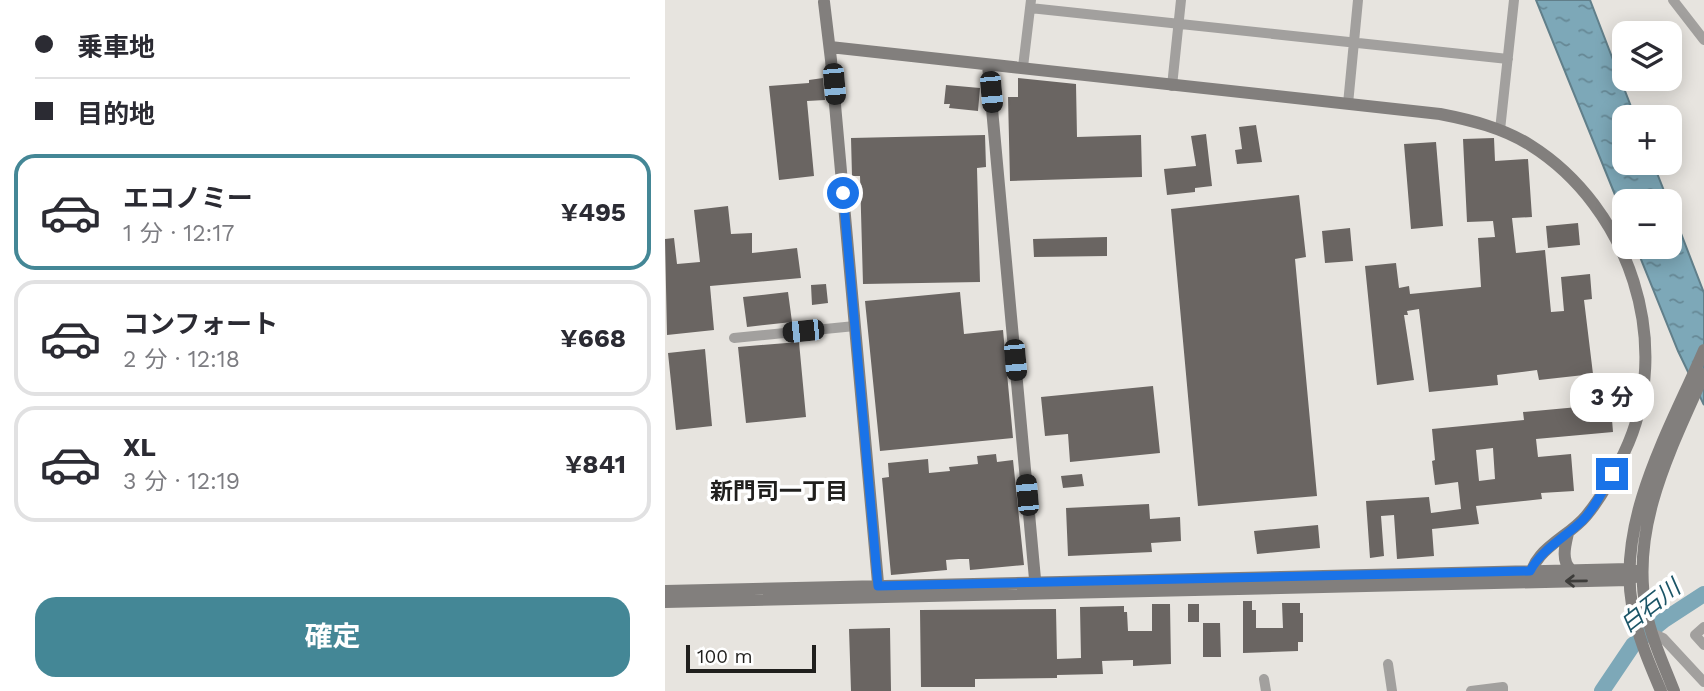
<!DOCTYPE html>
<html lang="ja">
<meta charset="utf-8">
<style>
:root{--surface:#fff;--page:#f2f2f3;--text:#2b2b33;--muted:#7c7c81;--line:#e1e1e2;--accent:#448796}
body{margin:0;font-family:"Work Sans","Noto Sans JP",sans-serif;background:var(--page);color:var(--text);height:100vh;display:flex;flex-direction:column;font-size:26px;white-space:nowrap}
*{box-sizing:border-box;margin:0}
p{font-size:23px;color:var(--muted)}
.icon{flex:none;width:38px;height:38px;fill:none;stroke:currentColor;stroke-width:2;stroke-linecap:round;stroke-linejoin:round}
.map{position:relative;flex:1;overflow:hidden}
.sheet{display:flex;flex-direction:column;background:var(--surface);width:665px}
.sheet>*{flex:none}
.top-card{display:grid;align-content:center;height:154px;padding:0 35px;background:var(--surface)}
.controls{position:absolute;left:947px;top:21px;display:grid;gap:14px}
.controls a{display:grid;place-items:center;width:70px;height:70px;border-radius:14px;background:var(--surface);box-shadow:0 4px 18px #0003;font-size:35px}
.scale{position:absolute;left:21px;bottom:18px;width:130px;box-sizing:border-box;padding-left:7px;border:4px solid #201f1d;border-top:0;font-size:19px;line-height:24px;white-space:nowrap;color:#201f1d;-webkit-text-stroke:5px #fff;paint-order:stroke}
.end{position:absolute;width:32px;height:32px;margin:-16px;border:9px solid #1a73e8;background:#fff;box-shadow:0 0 0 4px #fff}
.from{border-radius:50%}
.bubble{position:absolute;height:49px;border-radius:21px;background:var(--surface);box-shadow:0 4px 18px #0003;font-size:23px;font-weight:700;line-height:49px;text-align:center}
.car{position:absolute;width:21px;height:42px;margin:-21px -10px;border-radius:9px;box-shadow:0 0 5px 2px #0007;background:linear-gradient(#222 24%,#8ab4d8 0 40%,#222 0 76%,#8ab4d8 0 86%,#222 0)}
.top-card b{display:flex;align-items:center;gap:24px;height:66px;font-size:26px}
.top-card b+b{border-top:2px solid var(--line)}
.top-card i{width:18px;height:18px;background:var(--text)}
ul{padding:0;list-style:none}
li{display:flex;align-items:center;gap:21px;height:116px;margin:0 14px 10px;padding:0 21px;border:4px solid var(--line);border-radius:21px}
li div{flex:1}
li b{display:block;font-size:26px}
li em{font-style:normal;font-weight:700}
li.active{border-color:var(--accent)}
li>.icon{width:63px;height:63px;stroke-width:1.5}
.primary-button{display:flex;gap:14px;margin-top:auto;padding:14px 35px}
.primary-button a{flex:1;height:80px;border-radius:21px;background:var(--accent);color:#fff;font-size:28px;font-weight:700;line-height:80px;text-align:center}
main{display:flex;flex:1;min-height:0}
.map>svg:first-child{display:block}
.water{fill:url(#water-ripples);stroke:#617f8a;stroke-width:2}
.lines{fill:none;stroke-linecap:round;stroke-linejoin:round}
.river{stroke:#7da8b8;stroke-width:16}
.building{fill:#6a6562;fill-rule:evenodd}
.street{stroke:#a2a09e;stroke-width:10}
.secondary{stroke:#827f7d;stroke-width:12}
.oneway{stroke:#3d3c3a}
.route{stroke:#1a73e8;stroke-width:9}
.labels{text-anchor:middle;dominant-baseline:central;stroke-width:7;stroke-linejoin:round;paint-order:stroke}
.neighbourhood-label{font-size:23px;font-weight:bold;fill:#201f1d;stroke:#fff}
.water-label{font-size:23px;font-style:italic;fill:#1b5567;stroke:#fff}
</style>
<main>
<section class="sheet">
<div class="top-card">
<b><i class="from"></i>乗車地</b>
<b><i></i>目的地</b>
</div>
<ul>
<li class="active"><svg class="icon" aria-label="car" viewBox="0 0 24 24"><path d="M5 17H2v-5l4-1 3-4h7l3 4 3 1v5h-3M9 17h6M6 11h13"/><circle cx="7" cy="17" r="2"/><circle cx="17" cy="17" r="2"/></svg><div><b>エコノミー</b><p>1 分 · 12:17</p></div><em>¥495</em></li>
<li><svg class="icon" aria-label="car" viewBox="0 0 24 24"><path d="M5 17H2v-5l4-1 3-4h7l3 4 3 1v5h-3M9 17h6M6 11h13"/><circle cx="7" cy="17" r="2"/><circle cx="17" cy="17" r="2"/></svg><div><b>コンフォート</b><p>2 分 · 12:18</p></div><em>¥668</em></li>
<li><svg class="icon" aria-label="car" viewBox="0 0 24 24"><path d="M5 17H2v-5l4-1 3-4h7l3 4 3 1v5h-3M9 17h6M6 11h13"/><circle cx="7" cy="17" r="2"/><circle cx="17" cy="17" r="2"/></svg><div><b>XL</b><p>3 分 · 12:19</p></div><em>¥841</em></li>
</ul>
<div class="primary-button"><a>確定</a></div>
</section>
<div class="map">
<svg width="1039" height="691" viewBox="0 0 1039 691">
<defs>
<pattern id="water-ripples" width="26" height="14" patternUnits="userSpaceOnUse" patternTransform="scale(1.75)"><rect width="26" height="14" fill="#7da8b8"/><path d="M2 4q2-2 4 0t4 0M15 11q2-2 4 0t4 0" fill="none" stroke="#668895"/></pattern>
</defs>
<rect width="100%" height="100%" fill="#e7e4df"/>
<path class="water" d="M871 0H925L970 117H959V163H988L1003 201H959V217Z
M1005 205 1039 293V405L1013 351 971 247H1004Z"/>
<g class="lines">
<path class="river" d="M937 691 968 645 999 620 1039 594"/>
</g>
<path class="building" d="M158 78 160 100 142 101 149 176 114 180 104 86 144 83V80Z
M353 78 411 84 412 137 476 135 477 177 345 181 343 97H353Z
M281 85 315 88 313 111 284 108 285 104H279Z
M591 125 597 162 572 164 570 150 577 149 574 127Z
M541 134 547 186 530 188V192L502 195 499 169 531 166 526 136Z
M320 135 321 167 312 168 315 282 198 284 195 176H187L186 138Z
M829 138 830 161 863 159 867 217 847 218 851 253 880 250 886 312 899 311 896 277 925 274 927 299 919 300 928 374 874 380 872 370 832 375 833 385 764 392 754 309 742 311 743 315H739L749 380 712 385 700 266 731 263 734 288 744 286 745 294 816 287 813 238 830 237 828 221 802 222 798 139Z
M771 142 778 226 746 229 739 144Z
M634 195 641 257 630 259 652 496 533 506 506 209Z
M63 206 66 234 87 233V253L132 248 136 278 45 286 49 330 2 335 0 239 9 238 12 264 35 262 29 210Z
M913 223 915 245 883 248 881 226Z
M685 228 688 261 660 263 657 231Z
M442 237V256L369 257 368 239Z
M161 284 163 303 147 305 146 285Z
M123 292 127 322 82 327 78 297Z
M295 292 299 334 338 330 348 438 215 451 200 301Z
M134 342 141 417 81 423 73 347Z
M40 349 47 426 11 430 3 353Z
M488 386 495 453 405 462 403 434 380 436 376 397Z
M913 407V409L946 407 948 432 871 439 873 457 906 454 909 491 876 493 877 499 811 506 814 524 767 529 769 556 732 559 729 515 716 516 719 556 705 558 701 501 764 497 766 513 796 509 793 482 770 485 767 461 770 460 767 429 859 420 858 412ZM828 448 830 479 814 481 811 450Z
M331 454 332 462 348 460 359 565 305 570 304 559H294L281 560 282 570 226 575 217 478 224 477 223 463 263 459 264 473 285 471 284 467 313 464 312 456Z
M417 474 419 486 398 488 396 476Z
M484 504 485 519 515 517 516 541 486 543 487 552 403 556 401 508Z
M653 525 655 548 592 554 589 531Z
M578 601H587V610H591V628H618L617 603H635V613H638V642H633V651L578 653Z
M487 604H505L506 664 468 666V660L437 661 438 674 392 675V678L310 679V687H256L255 610 391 609 392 659 416 658 415 607 459 606V612H462L463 631H487Z
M523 604H534V622H523Z
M538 623H555L556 657H538Z
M225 628 226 691H186L184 629Z"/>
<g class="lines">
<path class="street" d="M1008 0 1039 40
M365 8 843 59
M358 67 366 0
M507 86 516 0
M683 104 693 0
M835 130 849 0
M69 338 190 326
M1039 627 1030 635 1039 645
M987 633 998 638 1039 682
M723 664 727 691
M599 679 601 691
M806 691 838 687V691"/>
<path class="secondary" d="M159 2 166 60 214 594
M165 47 775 114C806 120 838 128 865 145 964 207 1011 345 959 453 949 474 936 498 921 516 903 538 865 550 865 582
M323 65 371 590
M903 533C900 546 896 561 906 570
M0 591 964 569 977 573
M0 602 964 580 977 573
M996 691C984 663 972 635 967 605 952 518 1006 427 1039 350
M1009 691C999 665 986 638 981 610 965 526 1006 449 1039 374"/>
</g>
<defs><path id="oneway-shaft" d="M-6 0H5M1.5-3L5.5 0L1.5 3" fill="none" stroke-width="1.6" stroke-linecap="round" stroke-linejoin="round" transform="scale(1.75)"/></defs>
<use class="oneway" href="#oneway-shaft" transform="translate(911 581) rotate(179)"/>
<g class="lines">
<path class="route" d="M178 193 213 586 865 571C877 549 899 538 917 521 930 508 938 490 947 474"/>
</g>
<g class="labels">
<g class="neighbourhood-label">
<text x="114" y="491">新門司一丁目</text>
</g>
<g class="water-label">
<text transform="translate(985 606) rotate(-38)">白石川</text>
</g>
</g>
</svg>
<div class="controls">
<a><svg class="icon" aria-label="layers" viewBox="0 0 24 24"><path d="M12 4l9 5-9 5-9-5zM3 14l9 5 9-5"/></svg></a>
<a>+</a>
<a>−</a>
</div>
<div class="scale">100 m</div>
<i class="end from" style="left:178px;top:193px"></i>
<i class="end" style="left:947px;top:474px"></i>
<div class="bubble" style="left:905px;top:373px;width:84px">3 分</div>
<i class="car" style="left:169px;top:84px;rotate:175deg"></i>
<i class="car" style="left:326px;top:92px;rotate:175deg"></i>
<i class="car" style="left:138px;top:331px;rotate:264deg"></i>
<i class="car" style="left:350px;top:360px;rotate:175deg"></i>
<i class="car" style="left:362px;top:495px;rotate:355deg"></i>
</div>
</main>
